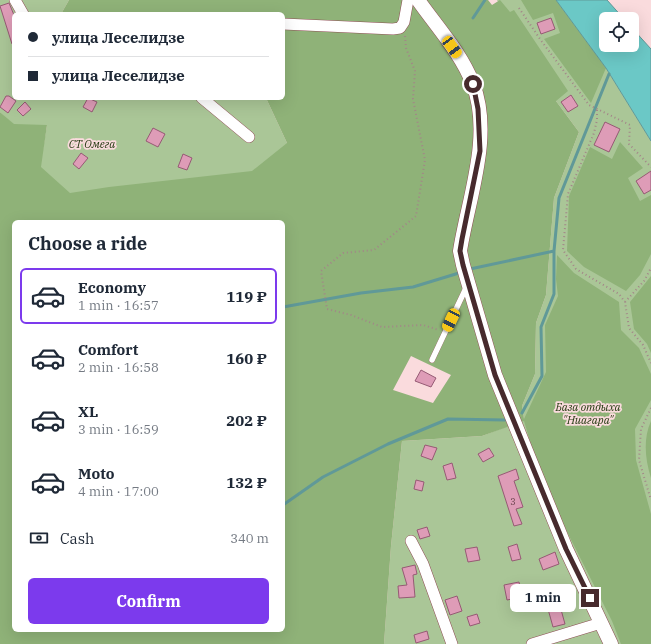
<!DOCTYPE html>
<meta charset="utf-8">
<style>
:root{--surface:#fff;--page:#f6f6f7;--text:#1f2937;--muted:#747a83;--line:#e0e1e3;--accent:#7c3aed}
body{margin:0;font-family:"IBM Plex Serif",serif;background:var(--page);color:var(--text);height:100vh;display:flex;flex-direction:column;font-size:15px;white-space:nowrap}
*{box-sizing:border-box;margin:0}
p{font-size:13px;color:var(--muted)}
.icon{flex:none;width:22px;height:22px;fill:none;stroke:currentColor;stroke-width:2;stroke-linecap:round;stroke-linejoin:round}
.map{position:relative;flex:1;overflow:hidden}
.details{position:absolute;left:12px;top:220px;width:273px;height:412px;display:flex;flex-direction:column;background:var(--surface);border-radius:6px;box-shadow:0 4px 16px #0002}
.details>*{flex:none}
.top-card{position:absolute;left:12px;top:12px;width:273px;height:88px;border-radius:6px;box-shadow:0 4px 16px #0002;display:grid;align-content:center;height:88px;padding:0 16px;background:var(--surface)}
.controls{position:absolute;left:599px;top:12px;display:grid;gap:8px}
.controls a{display:grid;place-items:center;width:40px;height:40px;border-radius:6px;background:var(--surface);box-shadow:0 4px 16px #0002;font-size:20px}
.end{position:absolute;width:18px;height:18px;margin:-9px;border:5px solid #472a2d;background:#fff;box-shadow:0 0 0 2px #fff}
.from{border-radius:50%}
.bubble{position:absolute;height:28px;border-radius:6px;background:var(--surface);box-shadow:0 4px 16px #0002;font-size:13px;font-weight:700;line-height:28px;text-align:center}
.car{position:absolute;width:12px;height:24px;margin:-12px -6px;border-radius:5px;box-shadow:0 0 3px 1px #0007;background:linear-gradient(#f5c518 24%,#345 0 40%,#f5c518 0 76%,#345 0 86%,#f5c518 0)}
.top-card b{display:flex;align-items:center;gap:14px;height:38px;font-size:15px}
.top-card b+b{border-top:1px solid var(--line)}
.top-card i{width:10px;height:10px;background:var(--text)}
ul{padding:0;list-style:none}
li{display:flex;align-items:center;gap:12px;height:56px;margin:0 8px 6px;padding:0 8px;border:2px solid transparent;border-radius:6px}
li div{flex:1}
li b{display:block;font-size:15px}
li em{font-style:normal;font-weight:700}
li.current{border-color:var(--accent)}
li>.icon{width:36px;height:36px;stroke-width:1.5}
h2{padding:0 16px;font-size:18px;line-height:48px}
.pay{display:flex;align-items:center;gap:10px;height:44px;padding:0 16px;font-size:15px}
.pay p{margin-inline-start:auto}
.button{display:flex;gap:8px;margin-top:auto;padding:8px 16px}
.button a{flex:1;height:46px;border-radius:6px;background:var(--accent);color:#fff;font-size:16px;font-weight:700;line-height:46px;text-align:center}
.map>svg:first-child{display:block}
.green{fill:#aac697}
.forest{fill:#8fb278;fill-rule:evenodd}
.water{fill:#6bc8c6;stroke:#609998}
.lines{fill:none;stroke-linecap:round;stroke-linejoin:round}
.stream{stroke:#609998;stroke-width:3}
.building{fill:#de9cb7;stroke:#965a74}
.service-casing{stroke:#8e4e55;stroke-width:6}
.minor-casing{stroke:#8e4e55;stroke-width:12}
.tertiary-casing{stroke:#8e4e55;stroke-width:15}
.path{stroke:#a38588;stroke-width:2;stroke-dasharray:1 3;stroke-linecap:butt}
.service{stroke:#fff;stroke-width:5.5}
.minor{stroke:#fff;stroke-width:11}
.tertiary{stroke:#fff;stroke-width:14}
.route{stroke:#472a2d;stroke-width:5}
.labels{text-anchor:middle;dominant-baseline:central;stroke-width:3.5;stroke-linejoin:round;paint-order:stroke}
.number-label{font-size:9px;fill:#6d4650}
.park-label{font-size:11px;font-style:italic;fill:#22380f;stroke:#fadbdd}
</style>
<div class="map">
<svg width="651" height="644" viewBox="0 0 651 644">
<rect width="100%" height="100%" fill="#fadbdd"/>
<path class="green" d="M0 0H69L61 14H14V98H266L287 143 283 222H14L40 167 47 125H14L0 112Z
M497 0H556L606 68 651 141V644H384L391 546 402 441 482 436 524 420 522 406 535 374 536 323 546 295 554 198 579 132 556 101Z"/>
<path class="forest" d="M69 0H488L492 5 500 0 510 12 514 10 568 91 556 101 579 132 554 198 546 295 536 323 535 374 522 406 524 419 546 372 545 325 558 296 556 279 557 255 574 273 619 302 621 330 639 348 651 374V400L635 429 636 460 651 514V644H621L612 621 542 482 524 421 482 436 402 441 391 546 384 644H0V112L14 124 47 125 41 167 70 193 109 187 252 171 287 143 266 98H283V14H61ZM14 222H283V630H14ZM411 356 451 375 433 403 393 390Z
M521 0H556L606 68 591 103 544 39 560 33 553 13 533 20Z
M620 142 643 168 628 178 640 201 651 195V254L640 275 626 291 584 267 567 251 569 196 590 147 612 159Z
M651 276V353L647 344 634 329 630 302Z
M651 421V478C645 459 643 439 651 421Z"/>
<path class="water" d="M556 0H607L624 19H606V45H632V28L651 49V141L606 68Z"/>
<g class="lines">
<path class="stream" d="M473 18 485 0
M470 269 554 251
M283 307 361 293 413 287 459 273
M522 413 542 376 541 327 554 294V251L559 198 609 74
M283 505 323 477 388 444 448 419 505 420"/>
</g>
<path class="building" d="M9 3 14 15V44H12L0 6Z
M551 18 555 29 541 34 537 23Z
M571 95 578 106 568 112 561 102Z
M6 96H9L16 101 8 113 0 107Z
M88 98 97 102 92 112 83 107Z
M25 102 31 109 23 116 17 110Z
M605 122 620 129 609 152 594 145Z
M153 128 165 134 158 147 146 141Z
M81 153 88 158 79 169 73 164Z
M183 154 192 158 187 170 178 167Z
M651 171V190L644 194 636 181Z
M421 370 436 378 431 387 415 381Z
M425 445 437 448 432 460 421 456Z
M489 448 494 456 483 462 478 454Z
M452 463 456 478 447 480 443 466Z
M516 469 519 479 514 481 523 507 516 509 522 524 514 526 498 476Z
M416 480 424 482 422 491 414 489Z
M427 527 430 536 420 539 417 530Z
M517 544 521 559 512 561 508 547Z
M477 547 480 560 468 562 465 549Z
M555 552 559 564 543 570 539 559Z
M415 565 417 574 413 575 415 597 399 598 398 586 407 585 402 568Z
M519 582 522 597 507 600 504 585Z
M457 596 462 611 450 615 445 600Z
M560 606 565 624 553 627 548 609Z
M477 614 480 623 470 626 467 617Z
M427 631 429 639 416 643 414 635Z"/>
<g class="lines">
<defs>
<path id="service" d="M432 360 466 288"/>
<path id="minor" d="M15 0 23 14
M283 24 393 29 400 28 404 22 408 0
M202 98 249 137
M411 541 423 564 452 644
M532 644 601 623"/>
<path id="tertiary" d="M418 0C437 27 461 53 473 84 493 136 468 199 460 251L463 265 495 375 566 549 611 644"/>
</defs>
<use href="#service" class="service-casing"/>
<use href="#minor" class="minor-casing"/>
<use href="#tertiary" class="tertiary-casing"/>
<path class="path" d="M519 8 540 39 589 105 630 125 629 144 651 167
M405 36 406 48 415 71 413 99 425 160 416 216 374 250 343 253 321 271 327 309 351 315 382 327 423 325 439 330
M597 110V120L594 133 568 194 563 250 576 269 619 294 625 302 629 328 643 345 651 363
M625 302 644 281 651 268
M651 408 641 429 639 460 651 500"/>
<use href="#service" class="service"/>
<use href="#minor" class="minor"/>
<use href="#tertiary" class="tertiary"/>
</g>
<g class="lines">
<path class="route" d="M473 84 478 109 480 151 462 239 460 251 463 265 495 375 566 549 590 598"/>
</g>
<g class="labels">
<g class="number-label">
<text x="513" y="501">3</text>
</g>
<g class="park-label">
<text x="92" y="144">СТ Омега</text>
<text x="588" y="407">База отдыха<tspan x="588" dy="13">"Ниагара"</tspan></text>
</g>
</g>
</svg>
<div class="controls">
<a><svg class="icon" aria-label="locate" viewBox="0 0 24 24"><circle cx="12" cy="12" r="6"/><path d="M12 2v4M12 18v4M2 12h4M18 12h4"/></svg></a>
</div>
<i class="end from" style="left:473px;top:84px"></i>
<i class="end" style="left:590px;top:598px"></i>
<div class="bubble" style="left:510px;top:584px;width:66px">1 min</div>
<i class="car" style="left:452px;top:47px;rotate:144deg"></i>
<i class="car" style="left:451px;top:320px;rotate:206deg"></i>
<div class="top-card">
<b><i class="from"></i>улица Леселидзе</b>
<b><i></i>улица Леселидзе</b>
</div>
<section class="details">
<h2>Choose a ride</h2>
<ul>
<li class="current"><svg class="icon" aria-label="car" viewBox="0 0 24 24"><path d="M5 17H2v-5l4-1 3-4h7l3 4 3 1v5h-3M9 17h6M6 11h13"/><circle cx="7" cy="17" r="2"/><circle cx="17" cy="17" r="2"/></svg><div><b>Economy</b><p>1 min · 16:57</p></div><em>119 ₽</em></li>
<li><svg class="icon" aria-label="car" viewBox="0 0 24 24"><path d="M5 17H2v-5l4-1 3-4h7l3 4 3 1v5h-3M9 17h6M6 11h13"/><circle cx="7" cy="17" r="2"/><circle cx="17" cy="17" r="2"/></svg><div><b>Comfort</b><p>2 min · 16:58</p></div><em>160 ₽</em></li>
<li><svg class="icon" aria-label="car" viewBox="0 0 24 24"><path d="M5 17H2v-5l4-1 3-4h7l3 4 3 1v5h-3M9 17h6M6 11h13"/><circle cx="7" cy="17" r="2"/><circle cx="17" cy="17" r="2"/></svg><div><b>XL</b><p>3 min · 16:59</p></div><em>202 ₽</em></li>
<li><svg class="icon" aria-label="car" viewBox="0 0 24 24"><path d="M5 17H2v-5l4-1 3-4h7l3 4 3 1v5h-3M9 17h6M6 11h13"/><circle cx="7" cy="17" r="2"/><circle cx="17" cy="17" r="2"/></svg><div><b>Moto</b><p>4 min · 17:00</p></div><em>132 ₽</em></li>
</ul>
<div class="pay"><svg class="icon" aria-label="cash" viewBox="0 0 24 24"><path d="M3 7h18v10H3z"/><circle cx="12" cy="12" r="2"/></svg>Cash<p>340 m</p></div>
<div class="button"><a>Confirm</a></div>
</section>
</div>
